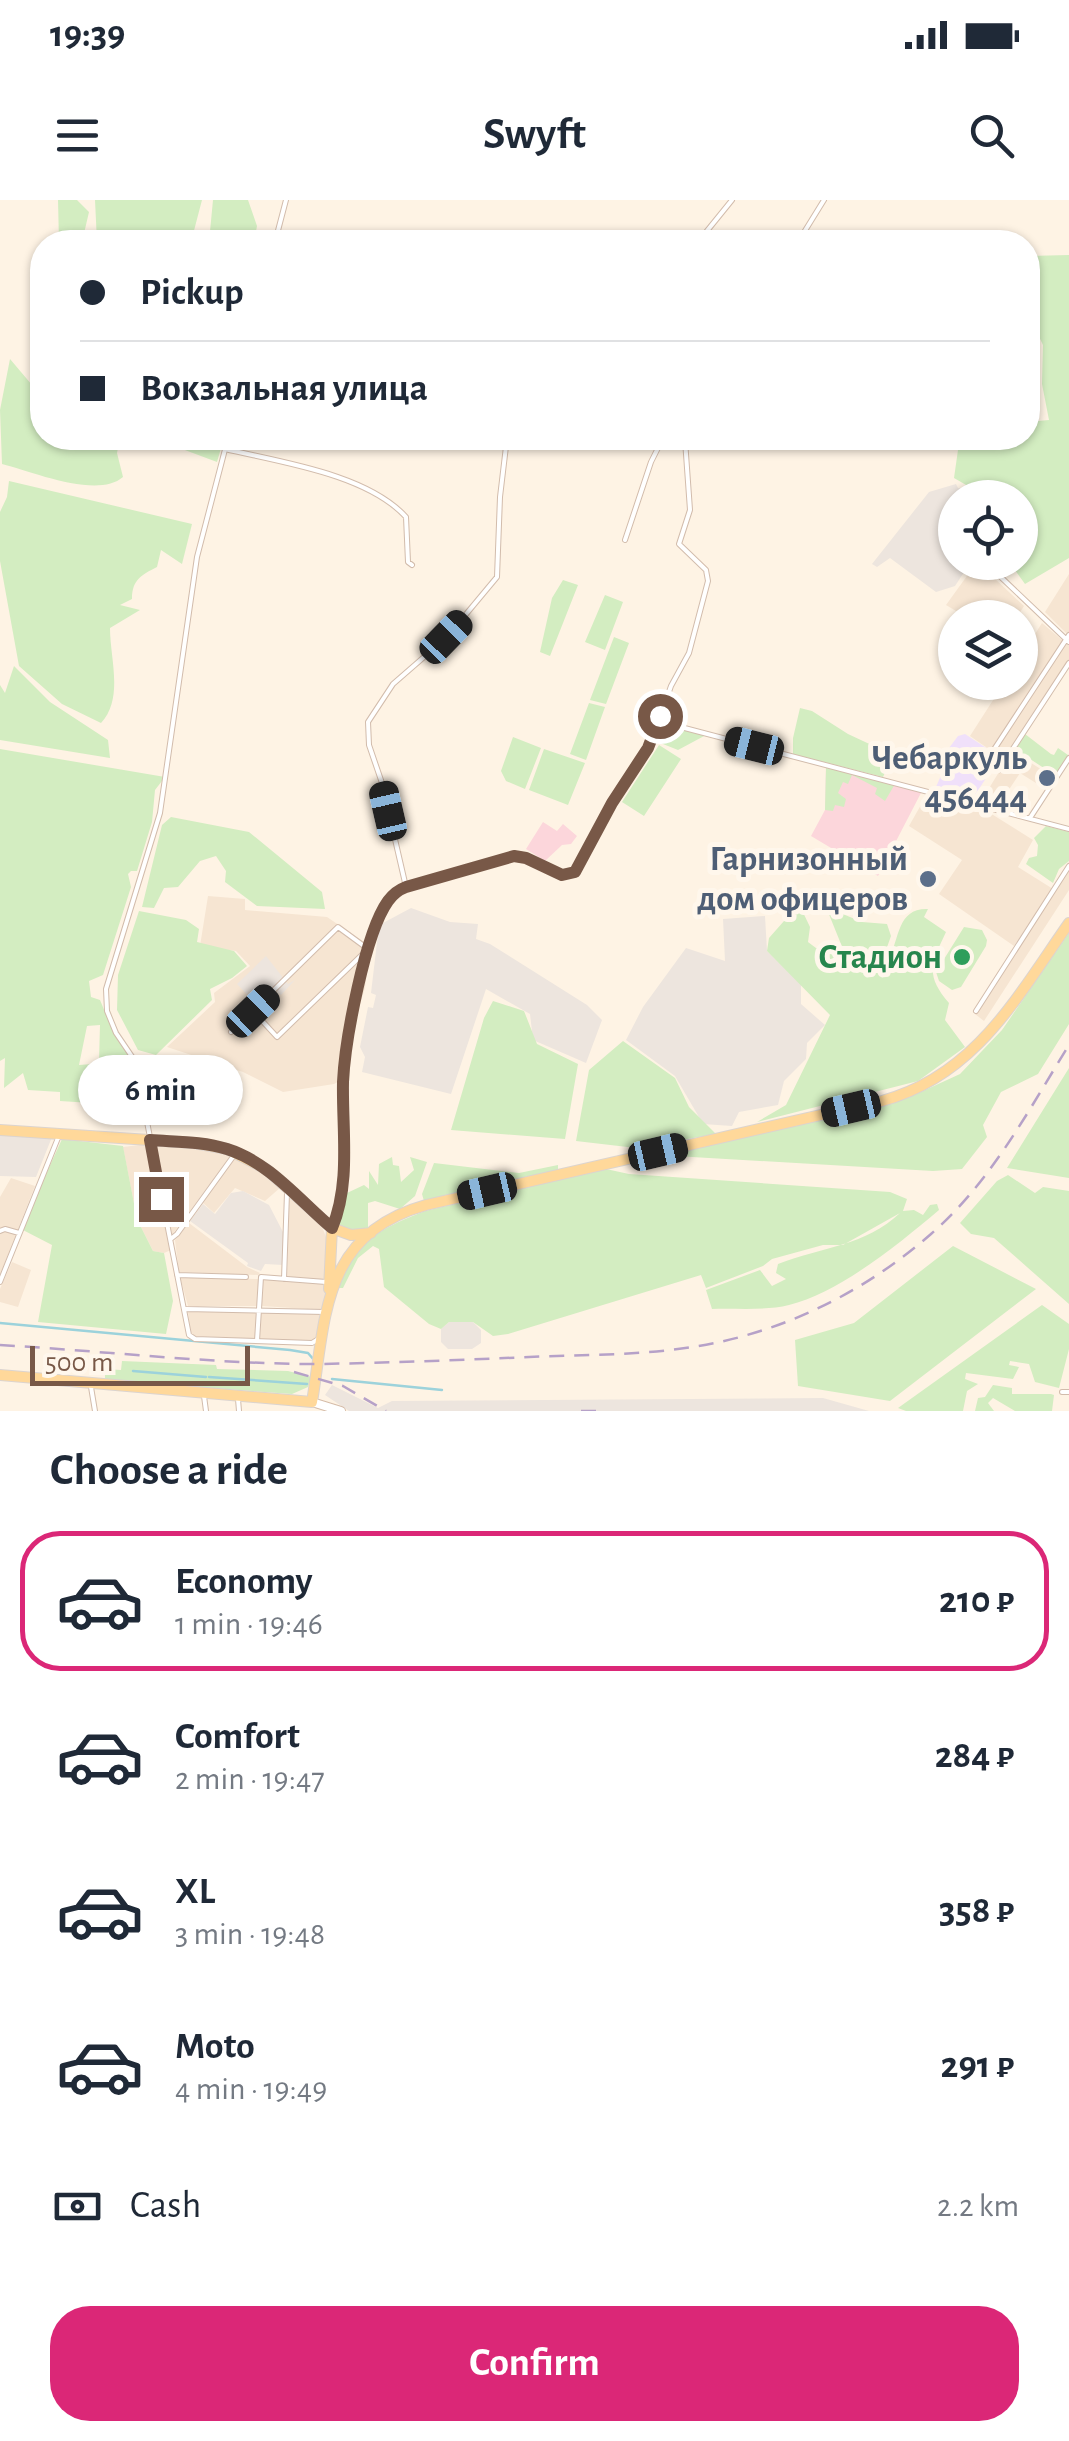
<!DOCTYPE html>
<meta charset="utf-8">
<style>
:root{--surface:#fff;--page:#f6f6f7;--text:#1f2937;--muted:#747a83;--line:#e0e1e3;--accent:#db2777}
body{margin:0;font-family:"Alegreya Sans",sans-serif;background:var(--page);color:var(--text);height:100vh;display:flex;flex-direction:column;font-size:38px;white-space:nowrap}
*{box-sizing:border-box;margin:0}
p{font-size:32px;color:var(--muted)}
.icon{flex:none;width:55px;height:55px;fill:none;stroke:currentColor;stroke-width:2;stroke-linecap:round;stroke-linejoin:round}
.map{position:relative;height:1211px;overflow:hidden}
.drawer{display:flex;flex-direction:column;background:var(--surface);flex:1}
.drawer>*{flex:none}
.guide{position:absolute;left:30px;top:30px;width:1010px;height:220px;border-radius:40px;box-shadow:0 2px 8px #0004;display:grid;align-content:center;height:220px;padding:0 50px;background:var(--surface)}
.tools{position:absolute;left:938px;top:280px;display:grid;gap:20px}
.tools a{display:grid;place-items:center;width:100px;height:100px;border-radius:50%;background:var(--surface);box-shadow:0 2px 8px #0004;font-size:50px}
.scale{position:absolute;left:30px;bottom:25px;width:220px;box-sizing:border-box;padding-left:10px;border:5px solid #785847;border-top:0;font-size:28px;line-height:35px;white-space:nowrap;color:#785847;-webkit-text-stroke:8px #fff7ec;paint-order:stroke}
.end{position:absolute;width:45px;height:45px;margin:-22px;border:12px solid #785847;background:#fff;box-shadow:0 0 0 5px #fff}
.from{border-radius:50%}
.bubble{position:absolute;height:70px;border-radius:35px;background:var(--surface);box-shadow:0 2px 8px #0004;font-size:32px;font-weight:700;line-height:70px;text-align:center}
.car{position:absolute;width:30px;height:60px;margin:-30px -15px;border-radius:12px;box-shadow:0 0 8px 2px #0007;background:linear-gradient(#222 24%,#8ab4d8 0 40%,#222 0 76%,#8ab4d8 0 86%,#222 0)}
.guide b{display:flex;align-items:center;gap:35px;height:95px;font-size:38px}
.guide b+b{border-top:2px solid var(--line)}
.guide i{width:25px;height:25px;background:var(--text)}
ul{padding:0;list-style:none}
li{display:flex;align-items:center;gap:30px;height:140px;margin:0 20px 15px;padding:0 30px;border:5px solid transparent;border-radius:40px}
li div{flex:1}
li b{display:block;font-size:38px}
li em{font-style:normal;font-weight:700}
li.on{border-color:var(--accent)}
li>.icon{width:90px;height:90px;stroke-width:1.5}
h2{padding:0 50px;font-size:45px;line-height:120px}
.pay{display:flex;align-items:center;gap:25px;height:110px;padding:0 50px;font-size:38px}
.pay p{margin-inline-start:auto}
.button{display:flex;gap:20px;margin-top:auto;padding:20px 50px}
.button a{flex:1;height:115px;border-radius:40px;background:var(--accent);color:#fff;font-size:40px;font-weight:700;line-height:115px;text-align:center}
.status{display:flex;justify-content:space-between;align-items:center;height:70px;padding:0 50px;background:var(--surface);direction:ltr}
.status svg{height:28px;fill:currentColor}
header{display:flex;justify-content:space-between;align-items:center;height:130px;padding:0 50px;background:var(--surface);font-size:45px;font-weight:700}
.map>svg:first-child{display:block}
.residential{fill:#f6e5d2}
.industrial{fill:#ede5de}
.education{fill:#f0e0fa}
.medical{fill:#fcd6db}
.green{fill:#d3edc1;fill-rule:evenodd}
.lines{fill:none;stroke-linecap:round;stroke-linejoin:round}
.stream{stroke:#9cd2db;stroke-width:2.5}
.street-casing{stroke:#d2bcac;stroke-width:6}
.secondary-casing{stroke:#d5bca9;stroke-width:10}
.primary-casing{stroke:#dcd4cf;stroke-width:12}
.street{stroke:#fff;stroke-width:4}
.secondary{stroke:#fff;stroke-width:8}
.primary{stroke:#ffd89a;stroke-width:10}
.rail{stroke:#b6a1c8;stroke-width:2.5;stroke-dasharray:15 10;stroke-linecap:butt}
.route{stroke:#785847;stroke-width:12}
.service-dot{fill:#5c6f8a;stroke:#fff7ec;stroke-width:4}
.leisure-dot{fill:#2e9e5b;stroke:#fff7ec;stroke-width:4}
.labels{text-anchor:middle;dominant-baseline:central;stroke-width:10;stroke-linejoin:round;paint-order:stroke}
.service-label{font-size:35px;font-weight:bold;fill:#4e5e75;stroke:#fff7ec;text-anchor:end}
.leisure-label{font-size:35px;font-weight:bold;fill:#27864d;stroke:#fff7ec;text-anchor:end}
</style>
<div class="status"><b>19:39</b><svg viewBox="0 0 49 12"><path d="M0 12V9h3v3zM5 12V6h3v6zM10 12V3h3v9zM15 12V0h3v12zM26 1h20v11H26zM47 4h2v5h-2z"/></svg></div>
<header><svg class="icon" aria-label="menu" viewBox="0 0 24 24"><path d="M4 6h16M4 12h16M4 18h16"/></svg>Swyft<svg class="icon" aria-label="search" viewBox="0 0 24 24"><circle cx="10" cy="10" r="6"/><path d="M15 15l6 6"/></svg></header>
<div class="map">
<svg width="1069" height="1211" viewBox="0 0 1069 1211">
<rect width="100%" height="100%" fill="#fef3e4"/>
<path class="residential" d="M977 362 1024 406 1017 417H966L946 405Z
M1069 374V436L1045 412Z
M1042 423 1069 446V460L1003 559 970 536 1004 483 1020 482V458Z
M1012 551 1055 578 1047 590 1020 573 1000 603 983 598Z
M926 596 990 613 1033 640 1018 667 1053 689 1014 746 939 694 962 660 909 626Z
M1069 670V690L984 821 975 814Z
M208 696 245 699V710L327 717 370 746 365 788 354 824 346 878 334 884 283 892 243 872 167 847 215 802 214 793 250 766 236 751 200 746Z
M154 943 200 945 232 954 172 1035Z
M148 944 169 1037 171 1050 164 1053 153 1051 137 1019 123 947Z
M236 956 258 968 281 987 265 1001 235 988 214 1013 202 1002Z
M11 978 35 986 0 1075V997Z
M289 993 321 1024 326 1037 325 1080 287 1077Z
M189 1023 247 1067 260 1073 258 1075 179 1072 175 1040Z
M12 1062 31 1070 18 1107 0 1102V1089Z
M180 1077 258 1079V1106H188Z
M262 1077 327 1083 323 1110 262 1106Z
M261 1110 322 1113 318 1141 260 1139Z
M188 1111H257L256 1139 195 1136 190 1132Z"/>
<path class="industrial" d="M956 284 958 288 966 289 971 285 970 291 978 297 955 298V362L970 363 955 386 936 392 890 358 877 367 872 364 929 292Z
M411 708 450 722 478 724 476 739 490 744 587 805 602 820 586 863 533 840 530 814 486 789 451 894 362 872 365 857 360 847 368 807 373 808 376 795 371 793 378 734 383 723Z
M765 716 767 751 801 784V804L825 825 807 843 806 859 784 881 778 905 739 912 732 926 703 924 675 876 626 840 643 807 686 748 725 761 723 719Z
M266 756 288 784 295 780 281 795 272 789 256 804 237 784Z
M0 933 52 937 36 977 0 976Z
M243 991 269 1005 284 1034 283 1065 265 1064 261 1071 247 1066 248 1063 190 1021 203 1004 215 1014 231 993Z
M449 1122H473L481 1130V1143L472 1149H448L441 1142V1129Z
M332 1185 378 1208 392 1201 823 1198 869 1211H349L325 1195Z"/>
<path class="education" d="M965 534 1000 557 973 598 936 587 952 550 949 548 958 536Z"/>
<path class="medical" d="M826 567 922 591 878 676 811 636 825 610Z
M543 622 557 631 563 624 577 636 571 644 562 645 545 661 526 649Z"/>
<path class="green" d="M58 0H77L89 12 82 42H59Z
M95 0H202L191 42H97Z
M213 0H248L257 26 254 42H209Z
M1069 55V358L1025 384 1010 363 1020 362V298L987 297 954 278 958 250 965 238H1028V222L1049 220 1042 184 1043 145 1028 114V56Z
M10 159 32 185 42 165V238H120L117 253 123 277C98 299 33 272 2 264L0 210Z
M159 238H224L217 262 158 240Z
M9 281 192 324 182 364 161 350 157 367C141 375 132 380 132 399L120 405 140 410 110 428C110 459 124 498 101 523L62 504 19 466 0 361V312L7 297Z
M563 380 578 385 550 456 540 452 552 398Z
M605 395 623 402 605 450 585 442Z
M614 437 629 443 606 504 590 500Z
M14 466 50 502 108 540 110 558 0 540V485L5 493Z
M589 503 605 507 586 560 570 554Z
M800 508 812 511 848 534 893 555 883 577 793 554V538Z
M662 524 706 535 678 550 658 542Z
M1025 534 1051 554 1054 555 1058 548 1068 555 1056 576 1027 557 1021 566 1010 558Z
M513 537 541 548 525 589 506 581 501 571Z
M659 545 681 559 644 616 622 602Z
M0 549 165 577 155 590 152 622 137 671H131L128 674 131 687 103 775 89 781 91 797 100 800 115 836 133 861H113V886L98 892 91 903 60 901V892L28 890 23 873 4 888 5 858 0 861ZM100 825 99 861 106 863 79 865 87 826Z
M544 549 585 563 568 605 529 590Z
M826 567 895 584 885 601 875 594 877 588 852 575 848 584 843 582 838 593 846 599 844 607 835 605 833 611 825 610Z
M171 617 249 632 322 692 325 709 257 706 225 682 226 671 216 656 200 661 178 687 164 688 154 708 142 707 162 625Z
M1046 626 1069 632V661L1059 669 1053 683 1026 664 1029 658 1037 656 1038 645 1034 638Z
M799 704 810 727 808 742 816 748 843 749 826 707 862 722 887 724 891 736 885 753 889 758C900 738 897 708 928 709L924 717 946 732C931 764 925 775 949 803L945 820 965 847 918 881 757 922 786 905 830 815 767 751 769 738Z
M139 711 186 720 199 729 197 742 234 751 247 766 232 778 210 789 212 800 156 855 138 850 117 810 118 775Z
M964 727 982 730 987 740 986 746 961 787 952 790 939 781 936 772Z
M1069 733V824L1038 874 1001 892 983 925 987 937 962 969 933 971 675 956 683 950 910 897 960 874 1002 830Z
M493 801 524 811 537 844 578 864 565 939 451 930 484 818Z
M623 841 675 878 689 907 716 934 636 948 576 941 589 870Z
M1069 868V978L1007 968Z
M62 939 123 946 137 1019 153 1051 164 1053 173 1101 166 1134 38 1122 52 1045 21 1029Z
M392 957 393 965 399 966 401 982 414 970 410 957 427 962 415 996 400 1009 375 1001 368 1003V1028L356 1033 337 1027 347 993 364 985 369 989V971L378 985 379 964Z
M434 963 519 973 558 965V971L424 1001 422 994Z
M606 969 629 974 890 992 907 999 903 1011 914 1010 923 1015 930 1005 937 1004 939 1010C900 1043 839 1093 789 1105 765 1111 736 1108 712 1109L706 1090 760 1070 772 1086 786 1079 776 1073 778 1064C822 1047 865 1046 900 1013L843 1045H823L772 1059 763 1066 706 1088 701 1075 508 1134 493 1136 473 1122H449L441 1129 429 1124 384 1087 379 1049 373 1046 358 1058 343 1088H338C357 1040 379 1029 425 1011Z
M1008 975 1035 993 1043 987 1069 991V1104L994 1038 971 1034 960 1023 997 981Z
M953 1046 1036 1089 890 1201 798 1186 795 1140 854 1123Z
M1042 1105 1069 1124V1149L1059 1188 1035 1182 1029 1164 1010 1161 1009 1165 1019 1167 1013 1179 966 1173 965 1179 978 1184 967 1191 963 1211H906L898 1208Z
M122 1161 216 1165 217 1169 288 1171 312 1177 308 1187 292 1194 105 1180V1169L121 1170Z
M993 1185 1012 1188V1194H1051L1054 1195 1052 1211H1015L993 1198 988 1203 994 1211H975L978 1198 985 1197Z"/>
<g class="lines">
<path class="stream" d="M0 1123 290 1150 308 1153 314 1160
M133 1171 206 1177
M209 1177 307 1184
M332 1179 442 1190"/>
<defs>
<path id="street" d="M275 42 286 0
M565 42 580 38 615 42
M698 42 732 0
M798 42 824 0
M228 238 197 357 160 613 106 789 107 811 116 833 135 861 189 1135 195 1139 312 1143 320 1138
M225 249C280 262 367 274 406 317L408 362 412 365
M625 340 651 262 663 238
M985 362 1069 442
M658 521 1069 629
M993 551 1069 435
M999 570 1069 463
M1030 618 1069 558
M406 687 382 583 369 545 368 522 393 484 447 437 497 377 500 297 507 238
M976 811 1069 666
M254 812 277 837 368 749
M231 832 338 727 368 749
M334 1023C350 977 340 927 343 878 346 837 367 704 406 687L514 656 526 657 562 675 575 672 612 603 653 538 671 486 689 453 708 381 706 370 679 344 690 310 685 240 680 238
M0 1031 5 1029 19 1033
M172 1038 177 1034 235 954
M177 1075 246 1077
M284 1079 287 993
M0 1082 58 938
M186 1109 325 1112
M257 1141 261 1077 326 1082
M91 1187 95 1211
M1062 1192H1069
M204 1196 206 1211
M238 1199 239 1211"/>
<path id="secondary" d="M312 1202 341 1211"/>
<path id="primary" d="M0 930 194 943 227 949 266 969 332 1028 351 1035 371 1033
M329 1089 332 1028
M0 1175 312 1202C326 1116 322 1034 426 1005L882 901C975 876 1017 797 1069 723"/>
</defs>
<use href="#street" class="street-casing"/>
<use href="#secondary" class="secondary-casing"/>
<use href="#primary" class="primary-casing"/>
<use href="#street" class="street"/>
<use href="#secondary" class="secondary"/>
<use href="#primary" class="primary"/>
<path class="rail" d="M0 1145C104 1151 214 1164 317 1164 388 1163 459 1160 529 1157 600 1154 671 1156 740 1137 811 1118 876 1082 931 1034 991 982 1028 911 1069 845
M294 1172 343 1186 386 1211
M581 1211H606"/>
</g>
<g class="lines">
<path class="route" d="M161 999 150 940C175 942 202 941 227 949 269 962 299 1000 332 1028 351 983 342 930 343 882 345 840 365 733 388 701 393 694 398 690 406 687L514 656 526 658 562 675 575 672 612 603 648 548 660 516"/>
</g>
<g class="service-dot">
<circle cx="1047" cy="578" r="10"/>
<circle cx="928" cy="679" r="10"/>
</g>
<circle class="leisure-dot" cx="962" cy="757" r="10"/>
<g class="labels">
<g class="service-label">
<text x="1027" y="558">Чебаpкуль<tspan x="1027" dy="40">456444</tspan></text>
<text x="908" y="659">Гарнизонный<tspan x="908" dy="40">дом офицеров</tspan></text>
</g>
<g class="leisure-label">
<text x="942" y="757">Стадион</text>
</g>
</g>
</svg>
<div class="tools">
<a><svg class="icon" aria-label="locate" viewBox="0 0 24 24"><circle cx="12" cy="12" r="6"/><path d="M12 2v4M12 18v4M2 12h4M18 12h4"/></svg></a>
<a><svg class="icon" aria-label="layers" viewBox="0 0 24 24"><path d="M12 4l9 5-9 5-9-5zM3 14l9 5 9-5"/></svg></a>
</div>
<div class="scale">500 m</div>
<i class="end from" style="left:660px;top:516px"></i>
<i class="end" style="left:161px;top:999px"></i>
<div class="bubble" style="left:78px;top:855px;width:165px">6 min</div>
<i class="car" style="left:446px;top:437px;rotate:44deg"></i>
<i class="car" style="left:754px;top:546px;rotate:284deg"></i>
<i class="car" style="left:388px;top:611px;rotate:347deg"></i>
<i class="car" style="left:253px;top:811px;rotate:46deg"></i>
<i class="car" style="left:851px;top:908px;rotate:257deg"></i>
<i class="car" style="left:658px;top:952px;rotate:77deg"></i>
<i class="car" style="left:487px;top:991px;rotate:257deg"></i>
<div class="guide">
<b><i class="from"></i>Pickup</b>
<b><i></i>Вокзальная улица</b>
</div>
</div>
<section class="drawer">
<h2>Choose a ride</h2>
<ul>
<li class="on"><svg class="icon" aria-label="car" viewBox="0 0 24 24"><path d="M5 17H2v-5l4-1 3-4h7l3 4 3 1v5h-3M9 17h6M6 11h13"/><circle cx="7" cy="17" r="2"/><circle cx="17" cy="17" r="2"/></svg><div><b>Economy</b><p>1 min · 19:46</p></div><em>210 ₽</em></li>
<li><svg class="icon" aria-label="car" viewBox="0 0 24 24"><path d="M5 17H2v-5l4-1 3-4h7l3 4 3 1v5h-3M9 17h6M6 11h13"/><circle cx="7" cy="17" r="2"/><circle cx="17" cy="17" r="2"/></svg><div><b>Comfort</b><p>2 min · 19:47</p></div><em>284 ₽</em></li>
<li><svg class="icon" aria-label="car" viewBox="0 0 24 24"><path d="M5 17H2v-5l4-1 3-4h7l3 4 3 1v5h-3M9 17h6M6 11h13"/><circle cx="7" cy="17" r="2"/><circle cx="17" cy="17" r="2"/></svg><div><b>XL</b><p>3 min · 19:48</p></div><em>358 ₽</em></li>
<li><svg class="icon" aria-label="car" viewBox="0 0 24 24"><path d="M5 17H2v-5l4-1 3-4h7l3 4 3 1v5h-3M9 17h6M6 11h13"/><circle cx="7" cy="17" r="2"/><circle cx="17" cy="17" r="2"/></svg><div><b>Moto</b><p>4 min · 19:49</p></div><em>291 ₽</em></li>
</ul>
<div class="pay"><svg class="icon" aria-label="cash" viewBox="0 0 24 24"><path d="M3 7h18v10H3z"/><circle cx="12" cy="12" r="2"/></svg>Cash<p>2.2 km</p></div>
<div class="button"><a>Confirm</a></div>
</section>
